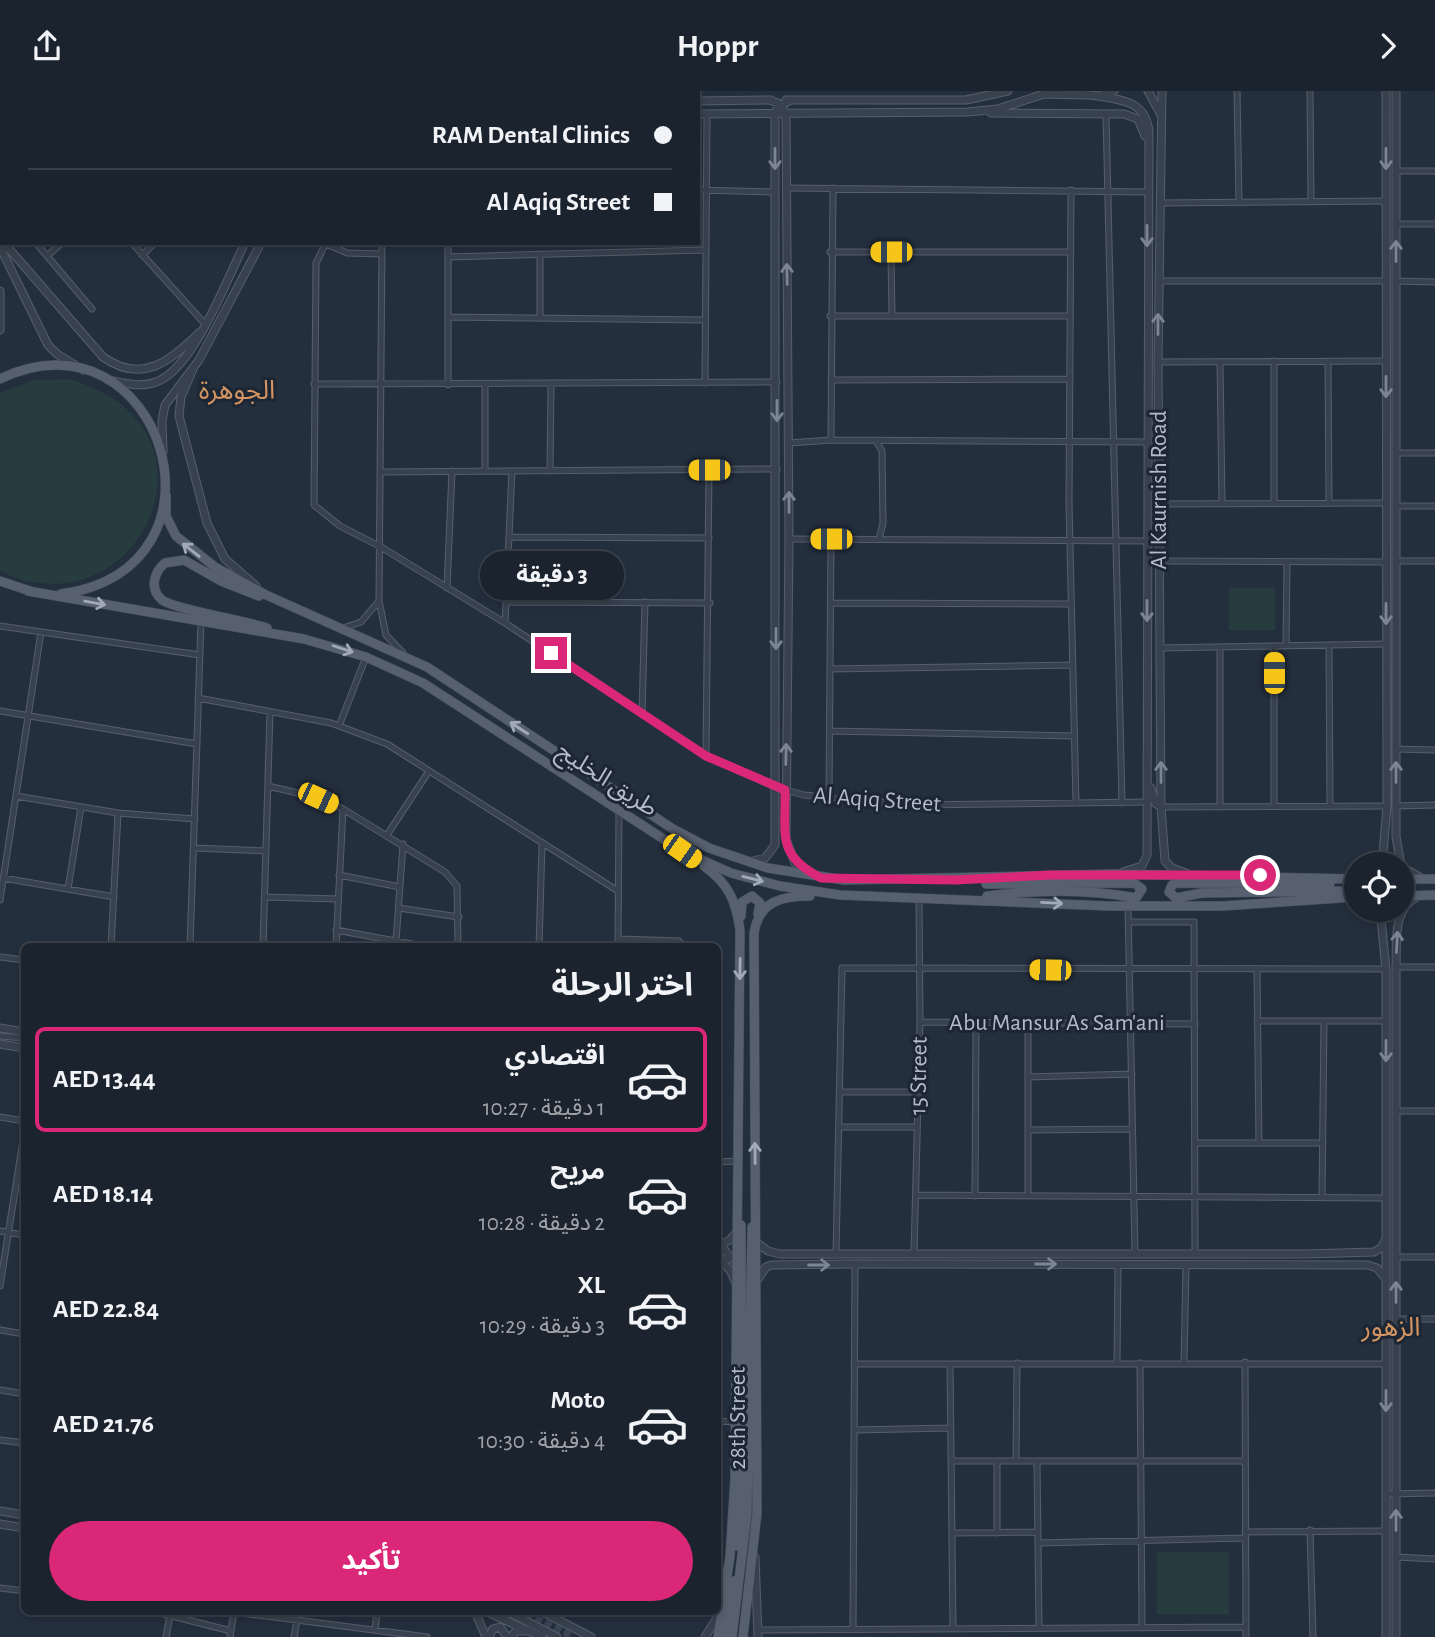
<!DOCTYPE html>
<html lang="ar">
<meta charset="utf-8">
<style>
:root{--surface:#1b232e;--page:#242b36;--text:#f1f3f6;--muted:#a0a4aa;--line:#39404a;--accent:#db2777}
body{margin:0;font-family:"Alegreya Sans","Noto Sans Arabic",sans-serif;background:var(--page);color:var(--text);direction:rtl;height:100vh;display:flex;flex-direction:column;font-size:26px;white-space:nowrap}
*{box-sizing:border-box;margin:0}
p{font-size:23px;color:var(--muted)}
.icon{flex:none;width:38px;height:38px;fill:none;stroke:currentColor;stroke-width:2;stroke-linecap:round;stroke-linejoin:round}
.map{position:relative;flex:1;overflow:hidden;direction:ltr}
.panel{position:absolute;left:21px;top:852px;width:700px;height:672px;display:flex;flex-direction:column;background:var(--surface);border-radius:10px;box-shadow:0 4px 10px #0003,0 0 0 2px var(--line);direction:rtl}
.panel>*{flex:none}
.hud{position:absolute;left:0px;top:0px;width:700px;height:154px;box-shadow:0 4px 10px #0003,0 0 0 2px var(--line);direction:rtl;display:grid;align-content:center;height:154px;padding:0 28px;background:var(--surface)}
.fabs{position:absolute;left:1344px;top:761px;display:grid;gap:14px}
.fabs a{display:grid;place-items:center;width:70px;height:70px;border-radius:50%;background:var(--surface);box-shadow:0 4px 10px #0003,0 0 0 2px var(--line);font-size:35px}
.end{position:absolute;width:32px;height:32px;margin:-16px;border:9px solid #db2777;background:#fff;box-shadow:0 0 0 4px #fff}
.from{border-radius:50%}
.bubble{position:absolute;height:49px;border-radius:24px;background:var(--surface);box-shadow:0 4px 10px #0003,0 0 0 2px var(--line);font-size:23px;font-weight:700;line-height:49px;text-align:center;direction:rtl}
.car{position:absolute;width:21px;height:42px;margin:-21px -10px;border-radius:9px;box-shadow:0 0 5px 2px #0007;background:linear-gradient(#f5c518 24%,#345 0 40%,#f5c518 0 76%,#345 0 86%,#f5c518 0)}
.hud b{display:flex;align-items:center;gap:24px;height:66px;font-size:26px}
.hud b+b{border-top:2px solid var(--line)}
.hud i{width:18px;height:18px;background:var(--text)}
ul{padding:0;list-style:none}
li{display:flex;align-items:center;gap:21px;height:105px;margin:0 14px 10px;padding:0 14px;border:4px solid transparent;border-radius:10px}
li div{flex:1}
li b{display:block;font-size:26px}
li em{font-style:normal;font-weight:700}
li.active{border-color:var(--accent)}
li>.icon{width:63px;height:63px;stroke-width:1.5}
h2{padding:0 28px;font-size:32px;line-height:84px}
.button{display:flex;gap:14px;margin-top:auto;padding:14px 28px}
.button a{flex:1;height:80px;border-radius:42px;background:var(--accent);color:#fff;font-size:28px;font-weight:700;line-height:80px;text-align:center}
header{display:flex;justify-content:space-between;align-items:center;height:91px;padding:0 28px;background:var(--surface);font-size:32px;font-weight:700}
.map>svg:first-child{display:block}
.green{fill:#263c3f}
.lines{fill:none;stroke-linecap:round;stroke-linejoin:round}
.tertiary-tunnel{stroke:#3a4453;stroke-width:7;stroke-dasharray:7 3.5;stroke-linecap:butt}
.minor-casing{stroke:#565f6c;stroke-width:7}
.tertiary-casing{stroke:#565f6c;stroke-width:9}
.primary-casing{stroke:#414a57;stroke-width:10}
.minor{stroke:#38414e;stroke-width:5}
.tertiary{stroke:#38414e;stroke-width:7}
.primary{stroke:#56606e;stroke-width:9}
.oneway{stroke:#7c8592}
.oneway2{stroke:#a1aab7}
.route{stroke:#db2777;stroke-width:9}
.labels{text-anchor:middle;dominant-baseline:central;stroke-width:6;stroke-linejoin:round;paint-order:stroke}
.street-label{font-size:24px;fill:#b4bcc9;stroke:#1d2633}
.neighbourhood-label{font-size:26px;fill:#d59563;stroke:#1d2633}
</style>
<header><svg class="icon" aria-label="forward" viewBox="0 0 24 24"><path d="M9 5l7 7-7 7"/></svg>Hoppr<svg class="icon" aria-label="share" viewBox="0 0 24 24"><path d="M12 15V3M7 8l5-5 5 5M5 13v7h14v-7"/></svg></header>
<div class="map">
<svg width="1435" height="1546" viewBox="0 0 1435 1546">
<rect width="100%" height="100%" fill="#242f3e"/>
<path class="green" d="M70 288C93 296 112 304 130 321 192 383 142 490 56 493 38 493 15 490 0 479V302L34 289Z
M1229 497H1275V539H1229Z
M1157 1461H1229V1523H1157Z"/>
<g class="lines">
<path class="tertiary-tunnel" d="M527 1521 573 1546"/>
<defs>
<path id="minor" d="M142 0 143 2
M1237 0 1239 111
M1310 0 1311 111
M41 2 43 0
M51 2 53 0
M107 2 109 0
M199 2 202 0
M0 3 2 6
M1106 23 1122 712
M0 38 2 37
M0 45 2 44
M1396 80H1435
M786 97 1147 101
M698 99 775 101
M1071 99 1069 412 1076 712
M0 110 2 112
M1160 112 1386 110
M1396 133H1435
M36 152 92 218
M132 152 205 233
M326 152 316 172 314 414 340 435 381 456 505 532 706 665 775 696 804 704 914 714 1148 711
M382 152 379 510 386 544 403 562
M448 152V294
M326 153 347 162 382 163
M830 161H1070
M891 161 892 225
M540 163V227
M142 164 155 152
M47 165 62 152
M448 166 706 159
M1158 190H1386
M1396 190 1435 191
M830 225H1070
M448 226 705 229
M1274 270V412
M1328 270 1329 412
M1158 271 1386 270
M1220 271 1222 412
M831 289 1069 288
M705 292 707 23
M314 293 777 291
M485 294V380
M831 349 833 97
M876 350 882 360 883 432 879 448
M789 352 831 349 1147 351
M1396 362H1435
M550 380 551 293
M381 381 777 378
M1161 413 1386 412
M1396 415H1435
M509 446 709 447
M789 448 1147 450
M1159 470 1386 471
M1396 470H1435
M447 497 452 380
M506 511 710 512
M831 512 1071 513
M505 532 512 380
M0 535 200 564
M343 537 361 531 379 510
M1329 554 1330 715
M1286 555 1287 471
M1220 556V716
M1160 557 1387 553
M830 578 1072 574
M198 607 331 632 387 653 618 800
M0 620 197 653
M642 623 645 511
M339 635 366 566
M830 640 1074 645
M1396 658 1435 659
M706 665 709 379
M268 695 319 707 343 718 445 781 457 795 458 856
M16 705 118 722 195 728
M829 706 831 448
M1274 715V555
M1396 715 1435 714
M1161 716 1387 715
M387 744 429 680
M194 757 266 760
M339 784 400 796
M3 787 114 806
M68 798 81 716
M264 806 338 808
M0 809 41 541
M1128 815 1135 1163
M399 817 459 826
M1129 831H1194L1195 1163
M336 839 428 856
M618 848 679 850 684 856
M396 850 403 753
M111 856 118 722
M190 856 201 530
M263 856 270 621
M336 856 343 718
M539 856 542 753
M618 856 619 720
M0 866 24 869
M1396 876H1435
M1257 878 1259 1052
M1257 930H1386
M920 931 1195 933
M0 945 24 947
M1028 986 1132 983
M840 1001H918
M1396 1020H1435
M0 1026 24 1030
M839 1036H917
M1028 1039 1132 1038
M1195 1052H1323
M718 1071 738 1070
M916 1104 1386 1107
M975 1105 976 932
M1028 1105V933
M1322 1107 1324 930
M0 1140 24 1144
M836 1162 842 877 1386 878
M914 1163 920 931 919 806
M1396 1166H1435
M0 1195 24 1043
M1396 1228H1435
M0 1239 24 1243
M1245 1271 1246 1546
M1117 1272 1118 1173
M1140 1272 1142 1536
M1184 1272 1186 1173
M854 1273H1386
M950 1273 953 1538
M0 1299 24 1303
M718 1330 735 1331
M854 1339 951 1337
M0 1349 24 1352
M951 1370H1245
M997 1370V1442
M1016 1370 1017 1272
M1037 1370 1039 1537
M1386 1403 1435 1402
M1310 1439 1313 1546
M1245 1441 1386 1440
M952 1442 1037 1441
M1038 1452 1245 1447
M1396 1466 1435 1468
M0 1497 24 1500
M156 1521 231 1540
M234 1521 427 1546
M853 1538 855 1173
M375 1539 377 1521
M758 1539 1246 1536
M166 1546 170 1524
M230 1546 234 1521
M294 1546 297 1529"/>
<path id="tertiary" d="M1148 0 1160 22
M1162 0 1158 271 1161 716 1165 770 1172 777 1188 783
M1396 0V746L1401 774
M1081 3 1098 5 1114 0
M1098 5C1124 9 1146 11 1149 41L1147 764 1142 775 1123 781
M769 9 778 12 786 22 789 448 786 748 795 772 811 782
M786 9H966L1008 0
M698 10 771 9
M991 22 1124 23 1138 28 1145 45
M698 23 968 21 998 18 1044 3 1084 4
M4 152 103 266C142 294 172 269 200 241
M0 156 48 254 57 263 83 279
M0 200V239
M193 278 181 306 179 325 207 432 225 468 256 495
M108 289C124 292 141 297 156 291 194 278 227 187 245 152
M163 361 162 330 165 314 199 269 261 152
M1151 697 1155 712 1161 716
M749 771 765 767 775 754V22L778 16 791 9
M1382 774 1387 715 1386 0
M1402 776 1421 787
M1380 819 1386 878V1546
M0 937 24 941
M0 953 24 957
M757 1152 768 1160 780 1163H1305L1374 1161 1381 1157 1386 1148
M718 1155 730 1149 737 1141
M718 1168 730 1179 736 1192
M720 1170 729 1168V1165L722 1155
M758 1188 766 1176 772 1174 855 1173 1368 1174 1377 1177 1385 1187
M0 1420 24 1424
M0 1433 24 1437
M755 1466 758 1546
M475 1521 486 1546
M487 1521 542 1546
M509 1521 557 1546
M543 1521 591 1546
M489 1546 493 1538 500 1536 507 1546
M511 1546 516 1540H529
M705 1546 719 1524
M1396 1546V876C1397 852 1392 818 1417 806"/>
<path id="primary" d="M0 288C161 211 245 478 61 503
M166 404V425L176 445 215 476 264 503 427 576 673 738 709 757 768 777 844 789 1115 783 1356 788
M0 490 33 501
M28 500 304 548 366 566 423 592 682 760 731 782 780 795 840 804 1109 815H1222L1356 806
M259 505 221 490 184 469 165 472C154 481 149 498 162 509 174 518 247 530 267 537
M704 775C729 793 736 810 740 839L735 1387 730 1465 718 1546
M1402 788H1435
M986 793 1134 792 1142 798 1136 807C1088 798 1036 799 987 805
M1330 793 1177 792 1172 794 1169 801 1176 807 1202 802 1353 800
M1402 805 1435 804
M741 825 742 811 752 805 760 812 758 823
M737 1455 742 1355 741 1134
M725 1546 734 1490
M732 1546 747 1422 752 1136
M743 1546 757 1422 754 842C759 810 782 805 810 805"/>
</defs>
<use href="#minor" class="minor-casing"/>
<use href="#tertiary" class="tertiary-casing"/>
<use href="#primary" class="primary-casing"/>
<use href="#minor" class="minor"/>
<use href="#tertiary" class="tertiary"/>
<use href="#primary" class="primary"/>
</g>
<defs><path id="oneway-shaft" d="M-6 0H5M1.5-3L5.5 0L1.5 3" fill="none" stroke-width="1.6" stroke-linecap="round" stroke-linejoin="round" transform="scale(1.75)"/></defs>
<g class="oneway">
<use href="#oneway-shaft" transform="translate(775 68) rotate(90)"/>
<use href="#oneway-shaft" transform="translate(1386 68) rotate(90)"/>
<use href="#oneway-shaft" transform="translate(1147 145) rotate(90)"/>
<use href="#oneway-shaft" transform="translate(1396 160) rotate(-90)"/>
<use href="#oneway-shaft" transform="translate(787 183) rotate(-91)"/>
<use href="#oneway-shaft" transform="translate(1158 233) rotate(-90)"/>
<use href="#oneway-shaft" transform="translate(1386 296) rotate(90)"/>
<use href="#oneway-shaft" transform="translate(777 320) rotate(90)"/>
<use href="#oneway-shaft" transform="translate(789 411) rotate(-90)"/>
<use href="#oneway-shaft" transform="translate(1147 520) rotate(90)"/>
<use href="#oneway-shaft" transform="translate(1386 523) rotate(90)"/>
<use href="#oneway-shaft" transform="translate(776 548) rotate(90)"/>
<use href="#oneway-shaft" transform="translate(786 663) rotate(-89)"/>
<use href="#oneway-shaft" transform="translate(1161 681) rotate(-90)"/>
<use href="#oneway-shaft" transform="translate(1396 681) rotate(-90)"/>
<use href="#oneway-shaft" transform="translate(1397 851) rotate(-87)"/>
<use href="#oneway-shaft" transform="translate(1386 960) rotate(90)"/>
<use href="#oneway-shaft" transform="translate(1046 1173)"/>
<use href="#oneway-shaft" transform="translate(819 1174)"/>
<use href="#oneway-shaft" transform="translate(1396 1201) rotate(-90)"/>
<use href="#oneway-shaft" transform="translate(1386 1310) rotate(90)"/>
<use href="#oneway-shaft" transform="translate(1396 1429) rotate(-90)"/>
</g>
<g class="oneway2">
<use href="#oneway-shaft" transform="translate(191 459) rotate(-142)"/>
<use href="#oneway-shaft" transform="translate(95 512) rotate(10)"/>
<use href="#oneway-shaft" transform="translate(343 558) rotate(18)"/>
<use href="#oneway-shaft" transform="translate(519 637) rotate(-147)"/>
<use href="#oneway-shaft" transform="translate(753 788) rotate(14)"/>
<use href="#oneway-shaft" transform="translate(1052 812) rotate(3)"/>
<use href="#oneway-shaft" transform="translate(740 878) rotate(91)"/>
<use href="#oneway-shaft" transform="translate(755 1062) rotate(-91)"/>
</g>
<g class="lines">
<path class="route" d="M551 562 706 665 785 699C786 744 776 764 821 787L955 789 1051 784H1260"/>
</g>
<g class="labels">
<g class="street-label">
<text transform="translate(1159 399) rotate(-90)">Al Kaurnish Road</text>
<text transform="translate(607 689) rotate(33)">طريق الخليج</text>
<text transform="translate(877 709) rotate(4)">Al Aqiq Street</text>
<text x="1057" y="932">Abu Mansur As Sam'ani</text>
<text transform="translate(919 985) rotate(-89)">15 Street</text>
<text transform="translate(738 1327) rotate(-90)">28th Street</text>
</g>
<g class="neighbourhood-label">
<text x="237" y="300">الجوهرة</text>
<text x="1391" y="1237">الزهور</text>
</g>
</g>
</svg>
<div class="fabs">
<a><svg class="icon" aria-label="locate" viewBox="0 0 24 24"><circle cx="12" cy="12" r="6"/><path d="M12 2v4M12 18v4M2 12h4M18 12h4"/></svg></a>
</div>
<i class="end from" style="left:1260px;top:784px"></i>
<i class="end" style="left:551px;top:562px"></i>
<div class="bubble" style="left:480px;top:460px;width:144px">3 دقيقة</div>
<i class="car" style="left:891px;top:161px;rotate:270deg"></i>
<i class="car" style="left:709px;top:379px;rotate:270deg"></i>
<i class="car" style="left:831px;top:448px;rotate:270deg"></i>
<i class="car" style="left:1274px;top:582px;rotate:0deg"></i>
<i class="car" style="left:318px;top:707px;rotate:115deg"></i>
<i class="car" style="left:682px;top:760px;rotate:125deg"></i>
<i class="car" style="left:1050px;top:879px;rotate:271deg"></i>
<div class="hud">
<b><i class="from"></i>RAM Dental Clinics</b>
<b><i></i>Al Aqiq Street</b>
</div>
<section class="panel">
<h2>اختر الرحلة</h2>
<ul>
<li class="active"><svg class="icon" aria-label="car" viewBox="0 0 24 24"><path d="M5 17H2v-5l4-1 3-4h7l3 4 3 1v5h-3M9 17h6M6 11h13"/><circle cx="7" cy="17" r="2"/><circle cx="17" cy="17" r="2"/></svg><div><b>اقتصادي</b><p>1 دقيقة · 10:27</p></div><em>AED 13.44</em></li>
<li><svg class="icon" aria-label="car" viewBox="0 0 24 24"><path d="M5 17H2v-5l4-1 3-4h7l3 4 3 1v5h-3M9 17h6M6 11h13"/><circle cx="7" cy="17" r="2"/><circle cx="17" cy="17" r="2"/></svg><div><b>مريح</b><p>2 دقيقة · 10:28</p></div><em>AED 18.14</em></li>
<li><svg class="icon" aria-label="car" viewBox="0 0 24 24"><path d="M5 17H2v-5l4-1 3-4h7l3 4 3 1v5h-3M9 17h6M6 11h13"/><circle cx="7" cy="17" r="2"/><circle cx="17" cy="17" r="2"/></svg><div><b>XL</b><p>3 دقيقة · 10:29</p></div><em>AED 22.84</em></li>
<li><svg class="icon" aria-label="car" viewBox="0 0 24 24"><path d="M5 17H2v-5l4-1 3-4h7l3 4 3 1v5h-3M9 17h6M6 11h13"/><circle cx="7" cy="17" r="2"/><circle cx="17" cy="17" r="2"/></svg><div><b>Moto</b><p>4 دقيقة · 10:30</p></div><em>AED 21.76</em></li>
</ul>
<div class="button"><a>تأكيد</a></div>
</section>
</div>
